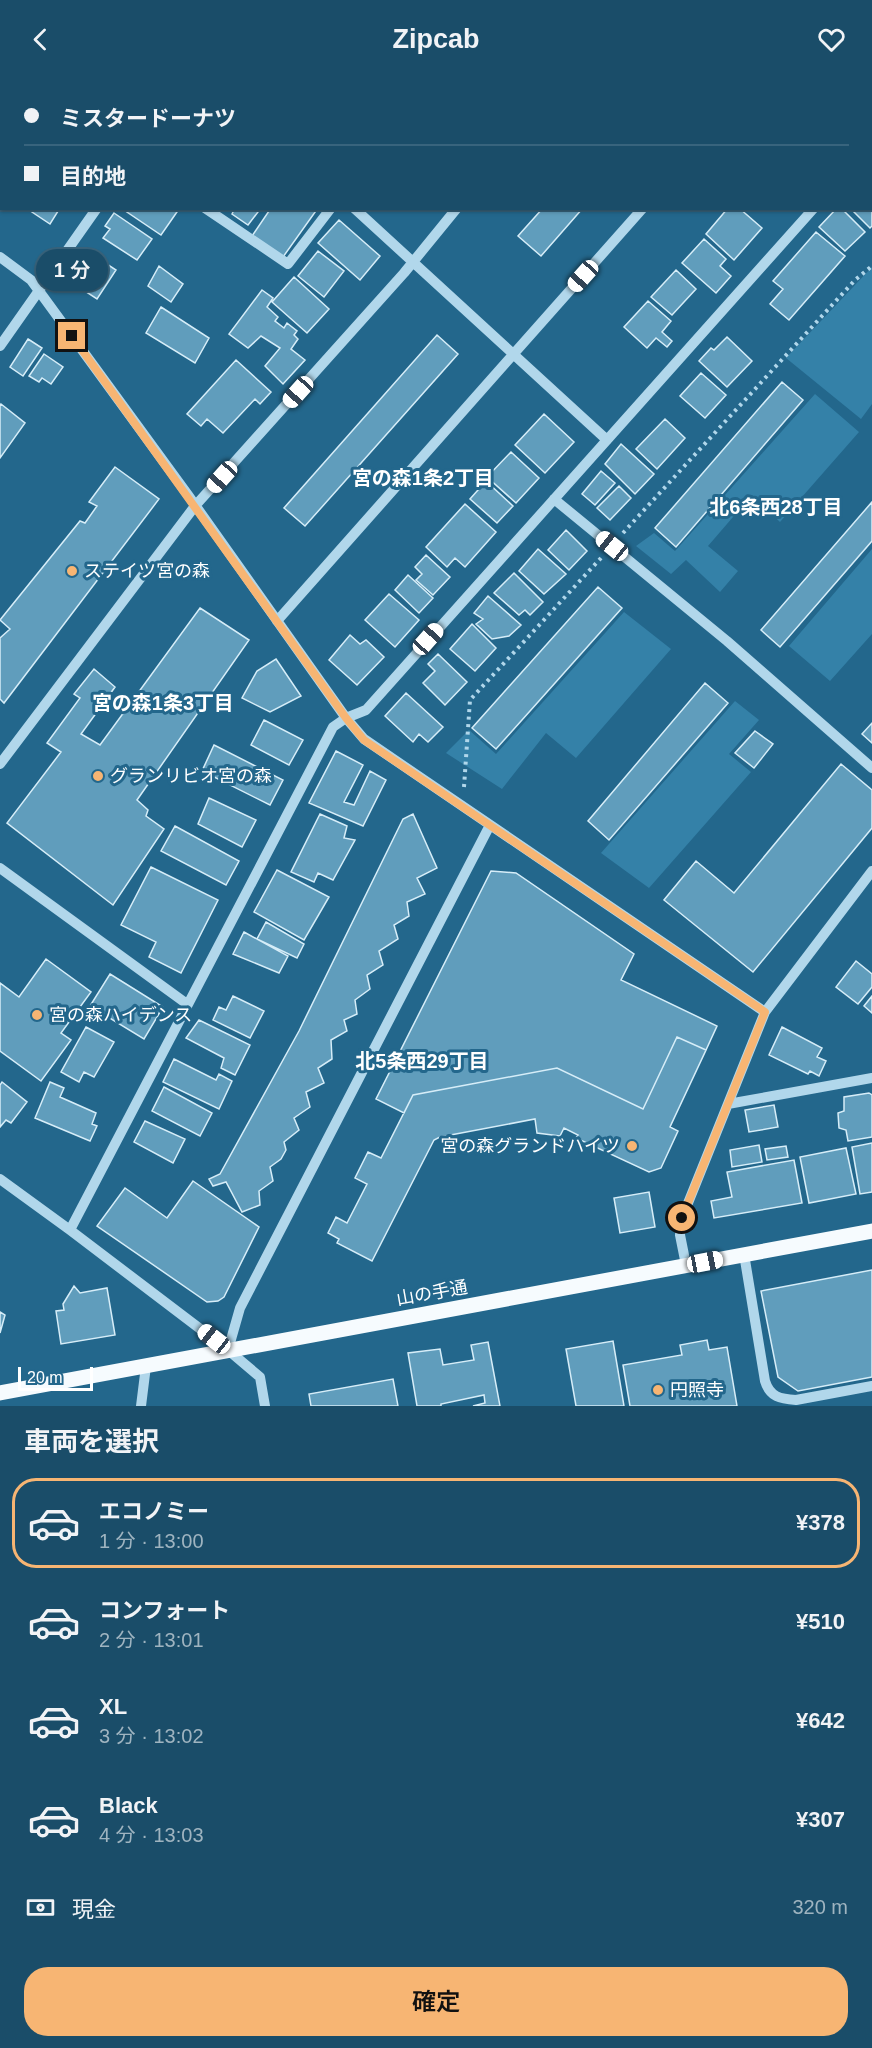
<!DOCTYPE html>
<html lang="ja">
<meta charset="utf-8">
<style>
:root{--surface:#1a4d69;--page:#275771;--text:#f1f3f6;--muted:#9fb4c0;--line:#38647d;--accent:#f7b573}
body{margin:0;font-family:Arial,"Noto Sans JP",sans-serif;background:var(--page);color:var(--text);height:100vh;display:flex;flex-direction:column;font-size:22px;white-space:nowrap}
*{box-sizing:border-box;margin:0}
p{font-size:20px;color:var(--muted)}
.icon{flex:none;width:33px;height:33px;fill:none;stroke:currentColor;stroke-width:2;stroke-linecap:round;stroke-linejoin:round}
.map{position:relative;height:1328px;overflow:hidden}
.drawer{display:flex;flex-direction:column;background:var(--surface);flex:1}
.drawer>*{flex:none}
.top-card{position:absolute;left:0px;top:0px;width:873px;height:132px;box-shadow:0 2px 4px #0004,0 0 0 2px var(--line);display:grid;align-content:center;height:132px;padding:0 24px;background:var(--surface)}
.scale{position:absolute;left:18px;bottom:15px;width:75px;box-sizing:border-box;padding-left:6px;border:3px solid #fff;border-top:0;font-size:16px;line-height:21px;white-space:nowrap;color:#fff;-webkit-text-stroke:4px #23678c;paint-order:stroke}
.end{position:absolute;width:27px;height:27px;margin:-14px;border:8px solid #f7b573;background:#111;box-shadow:0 0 0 3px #111}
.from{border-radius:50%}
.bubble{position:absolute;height:42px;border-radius:21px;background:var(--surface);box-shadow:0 2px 4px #0004,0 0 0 2px var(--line);font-size:20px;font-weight:600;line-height:42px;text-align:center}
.car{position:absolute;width:18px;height:36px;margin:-18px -9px;border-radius:8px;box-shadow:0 0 4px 2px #0007;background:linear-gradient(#fff 24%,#345 0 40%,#fff 0 76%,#345 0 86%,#fff 0)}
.top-card b{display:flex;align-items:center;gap:21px;height:57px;font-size:22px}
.top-card b+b{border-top:2px solid var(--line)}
.top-card i{width:15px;height:15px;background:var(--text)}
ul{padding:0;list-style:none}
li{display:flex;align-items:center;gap:18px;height:90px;margin:0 12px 9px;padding:0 12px;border:3px solid transparent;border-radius:24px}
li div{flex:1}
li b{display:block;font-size:22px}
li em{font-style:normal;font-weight:600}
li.current{border-color:var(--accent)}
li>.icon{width:54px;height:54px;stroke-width:1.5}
h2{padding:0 24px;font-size:27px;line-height:72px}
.pay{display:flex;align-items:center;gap:15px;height:66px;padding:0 24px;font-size:22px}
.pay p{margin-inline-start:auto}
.button{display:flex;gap:12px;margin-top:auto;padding:12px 24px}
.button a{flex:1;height:69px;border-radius:24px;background:var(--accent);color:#111;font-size:24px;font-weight:600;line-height:69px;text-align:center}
header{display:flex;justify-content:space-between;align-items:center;height:78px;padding:0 24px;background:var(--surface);font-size:27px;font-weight:600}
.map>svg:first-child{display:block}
.green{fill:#3481a8}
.building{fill:#609dbc;stroke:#d6edf8;stroke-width:1.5}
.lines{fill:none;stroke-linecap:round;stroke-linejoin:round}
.path{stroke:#b1d7eb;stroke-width:4;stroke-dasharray:3 4.5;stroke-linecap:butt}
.minor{stroke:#b1d7eb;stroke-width:10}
.major{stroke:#f6fbfe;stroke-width:15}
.route{stroke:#f7b573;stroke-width:8}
.poi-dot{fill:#f7b573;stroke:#23678c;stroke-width:2}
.labels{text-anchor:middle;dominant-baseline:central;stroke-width:6;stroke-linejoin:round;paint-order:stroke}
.poi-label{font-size:18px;fill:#fff;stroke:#23678c;text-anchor:start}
.street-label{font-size:18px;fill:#fff;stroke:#23678c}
.neighbourhood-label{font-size:20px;font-weight:bold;fill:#fff;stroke:#23678c}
</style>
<header><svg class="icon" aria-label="back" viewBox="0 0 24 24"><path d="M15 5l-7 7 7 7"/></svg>Zipcab<svg class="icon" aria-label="heart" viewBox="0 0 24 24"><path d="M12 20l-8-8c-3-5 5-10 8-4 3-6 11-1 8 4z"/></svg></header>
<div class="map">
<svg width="872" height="1328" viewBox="0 0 872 1328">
<rect width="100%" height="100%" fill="#23678c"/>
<path class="green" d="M872 189V326L861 341 786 280Z
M815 316 859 354 780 444 752 417 708 468 738 493 720 514 686 482 671 496 636 468 654 455 675 473Z
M872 471V556L830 603 789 568Z
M624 534 671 571 576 680 546 655 502 711 446 675 469 652 496 676Z
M735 623 759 642 729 676 751 694 649 810 601 775Z"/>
<path class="building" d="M0 0 6 2H2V37L0 36Z
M20 0H57L56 2H19Z
M133 0H165L164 2H132Z
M302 0H337L336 2Z
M405 0H440L438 2H403Z
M787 0H815L816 2H787Z
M842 0H872V41V2H842Z
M2 67V119L0 121V69Z
M872 126V148L870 150 850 130H872Z
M26 130H60L50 146Z
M121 130H178L179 131 161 157Z
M235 130H261L248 147 232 136Z
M271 130H318L283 179 252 158Z
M543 130H583L541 178 518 158Z
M728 130H739L762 150 734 182 706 156Z
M837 130H841L865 154 845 173 819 149Z
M114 135 152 161 137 182 103 160 110 151 105 148Z
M339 142 380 178 360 202 318 165Z
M816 154 845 178 789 242 770 226 783 211 773 203Z
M704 161 726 181 720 188 731 198 716 215 682 185Z
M87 173 116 192 97 221 68 202Z
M318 173 344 193 324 219 298 198Z
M159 188 183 206 171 224 148 208Z
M676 192 696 211 672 237 651 219Z
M294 199 329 231 307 255 272 224Z
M262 212 273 220 267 229 278 239 275 243 284 250 287 245 297 253 294 257 298 261 291 271 305 282 283 306 265 288 280 270 261 258 248 270 229 256Z
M648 223 671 243 662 254 672 263 667 269 656 260 647 270 624 249Z
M161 229 209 260 195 285 146 255Z
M437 257 458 276 305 448 284 430Z
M727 259 752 283 727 309 699 283 711 270 714 272Z
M28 261 42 270 23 298 10 289Z
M44 276 63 289 51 306 42 300 39 304 29 298Z
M236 282 271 314 260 326 255 321 223 355 207 341 201 348 187 336Z
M701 295 726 317 705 340 680 318Z
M782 304 803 322 676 469 655 450Z
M1 326 25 345 0 380V328Z
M544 336 574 364 545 395 515 367Z
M665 341 685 360 657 391 636 371Z
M621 366 654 396 635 416 605 386Z
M511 374 539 400 516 425 487 399Z
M115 389 159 421 4 625 0 621V560L10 551 0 542 80 443 85 445 97 428 89 424Z
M601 393 615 405 595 427 582 416Z
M486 403 513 428 497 445 470 421Z
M619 408 631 420 610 442 597 430Z
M872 424V463L780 569 761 552Z
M465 426 496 454 465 489 455 480 447 489 426 469Z
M566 452 587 473 569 492 548 472Z
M538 471 566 496 544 516 519 493Z
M426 477 450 499 433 517 416 502 422 496 415 489Z
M514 495 543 524 530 537 525 532 519 537 494 515Z
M408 497 433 520 419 535 395 512Z
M598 509 622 530 496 671 472 650Z
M389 516 419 542 395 569 365 542Z
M488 518 521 547 509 558 492 561 476 546 483 541 474 535Z
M200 530 249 562 137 722 148 732 146 738 164 751 113 827 7 745 61 674 47 665 80 620 74 616 94 591 115 609 81 656 100 667Z
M472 546 496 570 475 593 450 571Z
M350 557 360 566 366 562 384 579 357 607 329 582Z
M438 576 467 604 445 627 423 605 435 593 428 586Z
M276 581 301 618 270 634 242 620 257 593Z
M705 605 728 625 609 762 588 743Z
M406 615 443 649 428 664 419 656 413 664 385 638Z
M264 642 303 662 289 687 251 667Z
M872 645V665L862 656Z
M755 653 773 666 754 690 735 675Z
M214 667 283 702 270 727 202 693Z
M336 673 363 687 344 724 354 727 370 693 386 702 363 748 309 725Z
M841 686 872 712V750L753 894 664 822 696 783 734 815Z
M209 720 256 742 242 769 198 746Z
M320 736 347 748 344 760 355 762 333 802 318 795 314 804 291 794Z
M413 736 437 790 417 800 425 816 407 824 409 838 394 847 398 861 379 873 383 887 367 897 370 911 355 922 357 936 344 942 347 953 331 962 332 981 318 990 324 1005 306 1014 310 1029 294 1040 299 1052 284 1064 286 1072 281 1081 270 1089 273 1103 259 1113 260 1127 242 1134 226 1104 213 1108 209 1101 220 1096 299 953 403 741Z
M175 748 239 783 226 807 161 773Z
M151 789 218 822 181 895 149 879 156 864 121 847Z
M277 792 329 819 304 862 254 834Z
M491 793 516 795 634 876 621 902 717 948 706 972 677 959 643 1031 557 990 413 1017 404 1035 376 1021Z
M266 844 304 866 297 880 257 861Z
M244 854 288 878 279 895 233 876Z
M46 881 91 914 61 955 71 962 41 1003 0 973V905L19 919Z
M856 883 872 896V909L858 926 836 909Z
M110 896 163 929 144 961 90 928Z
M233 918 264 933 250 960 213 942 219 929 226 932Z
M872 918V935L864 928Z
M199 942 250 967 235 997 221 990 224 980 186 960Z
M86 949 114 964 94 999 84 994 79 1004 61 994Z
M782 949 822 970 817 979 826 983 819 998 810 993 808 996 769 977Z
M677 959 706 972 670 1049 678 1053 661 1090 649 1094 576 1060 578 1057 564 1050 560 1058 537 1055 535 1041 440 1059 434 1062 372 1183 337 1165 339 1161 328 1155 336 1139 347 1145 367 1106 355 1100 368 1074 381 1080 413 1017 557 990 643 1031Z
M174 981 216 1002 219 996 232 1003 219 1031 163 1004Z
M2 1004 27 1024 11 1045 6 1042 0 1049V1007Z
M50 1004 64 1010 60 1019 96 1035 92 1046 97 1048 90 1063 35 1040Z
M164 1009 212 1035 200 1058 152 1033Z
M869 1015 872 1017V1059L848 1063 846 1052 839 1050 838 1035 844 1033V1019Z
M774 1027 778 1049 749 1054 745 1032Z
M145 1043 185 1061 173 1085 134 1064Z
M872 1065V1114L860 1116 852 1069Z
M759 1067 762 1084 732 1089 730 1072Z
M786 1068 788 1079 767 1082 765 1071Z
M846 1070 856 1116 809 1125 800 1079Z
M794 1082 802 1125 714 1140 711 1123 732 1119 727 1094Z
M193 1103 259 1149 224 1219 218 1223 207 1224 97 1148 125 1110 167 1140Z
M649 1114 655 1149 620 1155 614 1120Z
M872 1192V1299L798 1313 778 1299 761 1213Z
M74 1208 80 1215 107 1210 115 1257 61 1266 56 1233 64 1232 63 1226Z
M0 1234 5 1237 0 1255Z
M707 1262 709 1272 727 1269 737 1328H630L623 1287 682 1277 680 1267Z
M613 1263 624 1328H576L566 1271Z
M488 1264 500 1328H473L485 1325 484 1317 441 1326V1328H417L408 1275 440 1271 443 1287 474 1282 471 1267Z
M393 1301 398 1328H311L309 1316Z"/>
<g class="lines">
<path class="path" d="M623 455 855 202 872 188
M464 709 470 622 601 480"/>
<path class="minor" d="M209 0 210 2
M756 0 757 2
M185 2 186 0
M563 2 564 0
M205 130 288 186 331 130
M354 130 607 362
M0 179 31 202 188 417 346 640 364 661 765 934
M0 268 97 130
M554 421 727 563 872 690
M277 543 643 130
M0 686 195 428 404 195 457 130
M0 790 187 926
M728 1026 872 1000
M0 1101 70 1152 228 1272
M70 1152 333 649 346 640 366 632 814 130
M744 1176 765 1303C770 1319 780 1321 796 1322L872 1308
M686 1187 680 1157 682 1140 765 934 872 793
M141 1328 146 1288
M265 1328 260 1299 228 1272 240 1230 490 747"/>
<path class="major" d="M0 1315 872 1153"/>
</g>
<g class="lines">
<path class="route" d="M72 258 346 640 364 662 765 934 682 1140"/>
</g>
<g class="poi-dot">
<circle cx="72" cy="493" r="6"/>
<circle cx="98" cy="698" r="6"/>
<circle cx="37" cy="937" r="6"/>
<circle cx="632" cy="1068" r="6"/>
<circle cx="658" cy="1312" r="6"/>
</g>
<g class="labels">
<g class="poi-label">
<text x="84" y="493">ステイツ宮の森</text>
<text x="110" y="698">グランリビオ宮の森</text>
<text x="49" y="937">宮の森ハイデンス</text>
<text x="620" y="1068" text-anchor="end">宮の森グランドハイツ</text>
<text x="670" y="1312">円照寺</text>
</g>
<g class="street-label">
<text transform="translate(432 1215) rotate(-10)">山の手通</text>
</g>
<g class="neighbourhood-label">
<text x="423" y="400">宮の森1条2丁目</text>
<text x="776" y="429">北6条西28丁目</text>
<text x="163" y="625">宮の森1条3丁目</text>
<text x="422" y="983">北5条西29丁目</text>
</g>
</g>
</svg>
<div class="scale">20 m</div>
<i class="end from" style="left:682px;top:1140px"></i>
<i class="end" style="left:72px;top:258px"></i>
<div class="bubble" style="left:36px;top:171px;width:72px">1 分</div>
<i class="car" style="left:583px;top:198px;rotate:222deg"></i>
<i class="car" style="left:298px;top:314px;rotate:222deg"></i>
<i class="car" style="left:222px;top:399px;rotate:222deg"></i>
<i class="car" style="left:612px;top:468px;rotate:309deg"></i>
<i class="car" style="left:428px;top:561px;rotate:42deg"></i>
<i class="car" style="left:705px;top:1184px;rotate:79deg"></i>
<i class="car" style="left:214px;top:1261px;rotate:308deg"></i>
<div class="top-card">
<b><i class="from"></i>ミスタードーナツ</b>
<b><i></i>目的地</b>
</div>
</div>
<section class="drawer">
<h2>車両を選択</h2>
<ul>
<li class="current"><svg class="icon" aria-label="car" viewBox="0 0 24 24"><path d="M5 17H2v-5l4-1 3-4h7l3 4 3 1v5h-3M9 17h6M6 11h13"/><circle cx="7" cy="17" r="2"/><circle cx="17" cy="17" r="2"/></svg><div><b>エコノミー</b><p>1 分 · 13:00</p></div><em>¥378</em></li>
<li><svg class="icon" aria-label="car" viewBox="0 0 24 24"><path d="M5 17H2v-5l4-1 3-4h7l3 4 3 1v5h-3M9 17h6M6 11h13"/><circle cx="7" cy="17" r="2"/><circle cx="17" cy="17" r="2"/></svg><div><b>コンフォート</b><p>2 分 · 13:01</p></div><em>¥510</em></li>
<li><svg class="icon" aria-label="car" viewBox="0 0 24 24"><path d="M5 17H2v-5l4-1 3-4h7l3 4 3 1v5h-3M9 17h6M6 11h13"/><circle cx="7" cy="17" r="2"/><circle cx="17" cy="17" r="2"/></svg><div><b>XL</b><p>3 分 · 13:02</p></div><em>¥642</em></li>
<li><svg class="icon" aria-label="car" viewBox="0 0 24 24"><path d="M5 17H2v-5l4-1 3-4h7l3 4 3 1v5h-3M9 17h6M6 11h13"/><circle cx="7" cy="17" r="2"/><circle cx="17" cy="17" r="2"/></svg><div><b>Black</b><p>4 分 · 13:03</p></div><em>¥307</em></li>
</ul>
<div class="pay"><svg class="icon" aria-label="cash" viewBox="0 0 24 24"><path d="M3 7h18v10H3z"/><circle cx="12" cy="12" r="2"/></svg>現金<p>320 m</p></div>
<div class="button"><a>確定</a></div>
</section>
